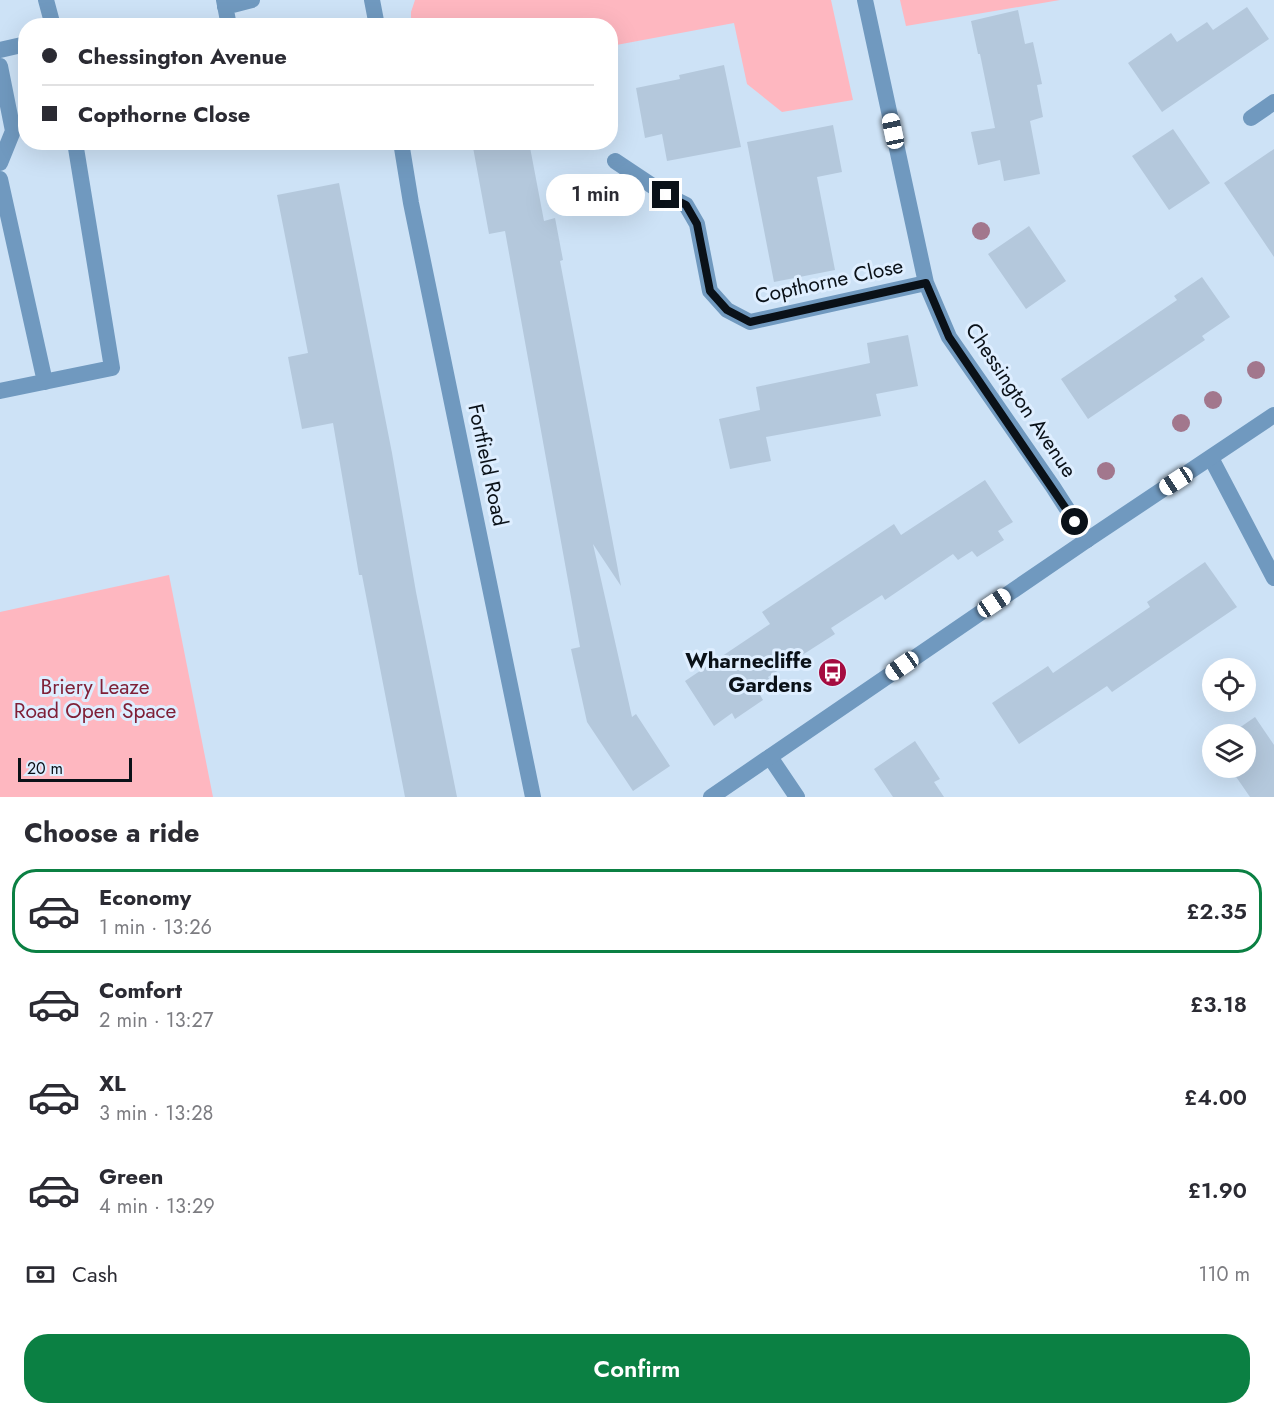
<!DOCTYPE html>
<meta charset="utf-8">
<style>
:root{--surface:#fff;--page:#f7f7f7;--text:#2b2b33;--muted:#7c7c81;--line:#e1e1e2;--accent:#0b8043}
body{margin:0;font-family:Jost,sans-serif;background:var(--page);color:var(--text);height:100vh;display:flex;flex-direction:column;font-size:22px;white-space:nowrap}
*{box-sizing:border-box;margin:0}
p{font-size:20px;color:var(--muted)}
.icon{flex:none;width:33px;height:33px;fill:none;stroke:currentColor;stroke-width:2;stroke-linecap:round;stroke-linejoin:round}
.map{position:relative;height:797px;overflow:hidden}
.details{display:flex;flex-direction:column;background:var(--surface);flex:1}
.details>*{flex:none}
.banner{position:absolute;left:18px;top:18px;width:600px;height:132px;border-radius:24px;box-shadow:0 6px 24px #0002;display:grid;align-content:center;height:132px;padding:0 24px;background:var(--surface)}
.fabs{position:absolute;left:1202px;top:658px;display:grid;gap:12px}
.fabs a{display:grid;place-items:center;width:54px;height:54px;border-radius:50%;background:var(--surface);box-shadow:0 6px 24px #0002;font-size:30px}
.scale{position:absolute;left:18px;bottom:15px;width:114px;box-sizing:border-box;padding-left:6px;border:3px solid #0a1118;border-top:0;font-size:16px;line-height:21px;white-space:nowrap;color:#0a1118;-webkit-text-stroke:4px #deeeff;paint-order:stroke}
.end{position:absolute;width:27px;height:27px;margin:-14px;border:8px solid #0a1118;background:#fff;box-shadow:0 0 0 3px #fff}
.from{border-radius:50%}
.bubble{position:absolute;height:42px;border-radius:21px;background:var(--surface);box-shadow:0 6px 24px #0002;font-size:20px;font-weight:600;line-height:42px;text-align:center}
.car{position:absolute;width:18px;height:36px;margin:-18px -9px;border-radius:8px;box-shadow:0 0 4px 2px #0007;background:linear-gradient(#fff 24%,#345 0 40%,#fff 0 76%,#345 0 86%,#fff 0)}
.banner b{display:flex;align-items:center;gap:21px;height:57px;font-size:22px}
.banner b+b{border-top:2px solid var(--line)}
.banner i{width:15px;height:15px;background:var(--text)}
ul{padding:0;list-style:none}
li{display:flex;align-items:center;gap:18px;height:84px;margin:0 12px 9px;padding:0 12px;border:3px solid transparent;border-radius:24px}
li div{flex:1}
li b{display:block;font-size:22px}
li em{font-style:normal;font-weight:600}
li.selected{border-color:var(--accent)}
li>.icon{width:54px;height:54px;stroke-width:1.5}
h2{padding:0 24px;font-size:27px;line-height:72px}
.pay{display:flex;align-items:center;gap:15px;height:66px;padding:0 24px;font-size:22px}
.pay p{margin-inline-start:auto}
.cta{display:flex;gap:12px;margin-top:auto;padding:12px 24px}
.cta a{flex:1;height:69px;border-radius:24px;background:var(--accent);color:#fff;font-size:24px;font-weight:600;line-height:69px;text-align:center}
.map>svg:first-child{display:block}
.green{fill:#feb7c0}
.building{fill:#b4c8dc}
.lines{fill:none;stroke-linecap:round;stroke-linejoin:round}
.service{stroke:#7099bf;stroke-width:16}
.minor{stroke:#7099bf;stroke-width:16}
.tertiary{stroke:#7099bf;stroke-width:16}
.tree{fill:#a2778d}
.route{stroke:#0a1118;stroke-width:8}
.labels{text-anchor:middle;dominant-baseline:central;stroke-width:6;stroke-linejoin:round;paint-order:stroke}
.street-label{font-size:21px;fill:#0a1118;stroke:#deeeff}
.poi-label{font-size:21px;font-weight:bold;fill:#0a1118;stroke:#deeeff;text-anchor:end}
.park-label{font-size:21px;fill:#7f2037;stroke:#deeeff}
</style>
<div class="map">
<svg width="1274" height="797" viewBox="0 0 1274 797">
<rect width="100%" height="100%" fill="#cde2f6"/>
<path class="green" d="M415 0H831L853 100 782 112 747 84 734 23 611 46 610 26 411 25V12Z
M900 0H1060L906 26Z
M169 575 213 797H0V612Z"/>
<path class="building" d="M1247 7 1269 39 1162 112 1128 63 1171 33 1177 42 1207 22 1213 30Z
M1018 10 1025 44 1033 42 1042 84 1037 85 1043 117 1030 121 1040 174 1004 181 1000 160 978 165 971 132 995 128 980 54H978L971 21Z
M724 65 741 147 667 161 662 134 645 138 636 88 680 79 679 75Z
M833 125 842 172 817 177 835 270 774 282 747 142Z
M1173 129 1210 183 1169 210 1132 156Z
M472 142H529L544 221 555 218 563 260 560 261 621 586 593 544 632 717 636 714 670 766 633 791 587 722 571 649 580 647 505 231 489 234Z
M1274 149V257L1224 183Z
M339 183 392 453 416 592 457 797H405L362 575H359L333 423 302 429 288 357 308 353 277 195Z
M1029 226 1066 281 1026 309 988 254Z
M1202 277 1230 317 1202 336 1205 340 1088 419 1061 379 1177 300 1174 296Z
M908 335 918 386 876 394 881 416 766 437 771 461 730 469 719 419 760 410 756 387 870 363 867 343Z
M985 480 1013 522 998 531 1004 540 977 557 972 551 958 560 953 554 885 600 882 595 831 628 835 634 768 677 773 686 760 695 763 700 735 719 732 713 714 726 685 681 770 624 762 612 894 524 901 535Z
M1205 562 1237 607 1112 692 1107 686 1019 744 992 703 1048 666 1053 673 1150 607 1147 602Z
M1255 717 1274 745V797H1250L1230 768H1245V735H1229Z
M915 741 940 779 934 782 944 797H893L874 769Z"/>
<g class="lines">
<path class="service" d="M46 0 53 26
M224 0 229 26
M225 7 252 0
M0 50 26 44
M0 66 13 131 0 163
M0 179 45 382
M0 391 112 368 75 142"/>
<path class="minor" d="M865 0 926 283 949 337 1053 487 1087 540
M1251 118 1274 102
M615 161 666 195 686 205 697 224 710 291 727 310 750 322 926 283
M1211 458 1274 578
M770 757 797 797"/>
<path class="tertiary" d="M372 0 377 26
M401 142 411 203 533 797
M711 797 1087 540 1274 415"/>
</g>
<g class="tree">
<circle cx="981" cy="231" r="9"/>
<circle cx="1256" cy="370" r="9"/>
<circle cx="1213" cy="400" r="9"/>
<circle cx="1181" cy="423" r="9"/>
<circle cx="1106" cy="471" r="9"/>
</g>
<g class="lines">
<path class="route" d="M666 195 686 205 697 224 710 291 727 310 750 322 926 283 949 337 1075 522"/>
</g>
<defs>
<symbol id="bus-disc" viewBox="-11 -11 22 22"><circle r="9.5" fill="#a50c40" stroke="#deeeff"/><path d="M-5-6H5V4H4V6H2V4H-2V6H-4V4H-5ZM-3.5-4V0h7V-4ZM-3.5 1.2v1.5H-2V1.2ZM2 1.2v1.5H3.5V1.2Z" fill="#fff"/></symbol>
</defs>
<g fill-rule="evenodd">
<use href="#bus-disc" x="816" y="656" width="33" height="33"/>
</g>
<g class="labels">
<g class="street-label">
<text transform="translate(829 281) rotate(-12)">Copthorne Close</text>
<text transform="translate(1021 400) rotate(56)">Chessington Avenue</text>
<text transform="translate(488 465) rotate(78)">Fortfield Road</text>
</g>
<g class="poi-label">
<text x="812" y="661">Wharnecliffe<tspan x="812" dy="24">Gardens</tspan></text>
</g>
<g class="park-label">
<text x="95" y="687">Briery Leaze<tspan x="95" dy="24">Road Open Space</tspan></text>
</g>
</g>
</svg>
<div class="fabs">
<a><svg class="icon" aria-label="locate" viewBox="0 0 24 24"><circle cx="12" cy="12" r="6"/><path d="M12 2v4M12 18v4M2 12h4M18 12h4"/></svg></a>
<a><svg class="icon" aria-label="layers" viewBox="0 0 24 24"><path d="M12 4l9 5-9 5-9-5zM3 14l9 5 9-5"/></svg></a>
</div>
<div class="scale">20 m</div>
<i class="end from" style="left:1075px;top:522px"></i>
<i class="end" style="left:666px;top:195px"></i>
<div class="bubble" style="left:546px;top:174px;width:99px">1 min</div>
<i class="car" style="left:893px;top:131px;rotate:348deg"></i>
<i class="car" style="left:1176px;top:481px;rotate:237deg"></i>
<i class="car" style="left:994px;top:603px;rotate:56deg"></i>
<i class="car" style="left:902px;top:666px;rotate:235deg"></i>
<div class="banner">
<b><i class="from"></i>Chessington Avenue</b>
<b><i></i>Copthorne Close</b>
</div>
</div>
<section class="details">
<h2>Choose a ride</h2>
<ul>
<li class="selected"><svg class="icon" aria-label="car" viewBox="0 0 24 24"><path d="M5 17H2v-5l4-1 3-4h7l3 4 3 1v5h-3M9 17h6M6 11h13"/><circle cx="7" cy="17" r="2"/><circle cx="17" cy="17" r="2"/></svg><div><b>Economy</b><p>1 min · 13:26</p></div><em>£2.35</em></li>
<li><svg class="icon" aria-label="car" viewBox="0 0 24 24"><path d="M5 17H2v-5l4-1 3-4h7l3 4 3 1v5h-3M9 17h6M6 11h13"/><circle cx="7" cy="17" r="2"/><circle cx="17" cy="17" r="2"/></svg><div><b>Comfort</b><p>2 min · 13:27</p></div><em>£3.18</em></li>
<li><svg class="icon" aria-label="car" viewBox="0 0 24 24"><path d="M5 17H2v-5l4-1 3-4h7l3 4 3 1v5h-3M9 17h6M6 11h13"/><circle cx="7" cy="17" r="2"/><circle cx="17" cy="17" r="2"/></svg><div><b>XL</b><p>3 min · 13:28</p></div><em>£4.00</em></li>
<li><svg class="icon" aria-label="car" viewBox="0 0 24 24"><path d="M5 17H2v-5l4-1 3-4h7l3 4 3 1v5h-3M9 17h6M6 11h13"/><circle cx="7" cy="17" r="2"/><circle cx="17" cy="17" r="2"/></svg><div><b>Green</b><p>4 min · 13:29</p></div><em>£1.90</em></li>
</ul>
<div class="pay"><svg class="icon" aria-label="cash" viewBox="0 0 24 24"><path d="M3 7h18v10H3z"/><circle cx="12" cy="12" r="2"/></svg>Cash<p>110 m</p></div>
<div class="cta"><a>Confirm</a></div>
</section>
